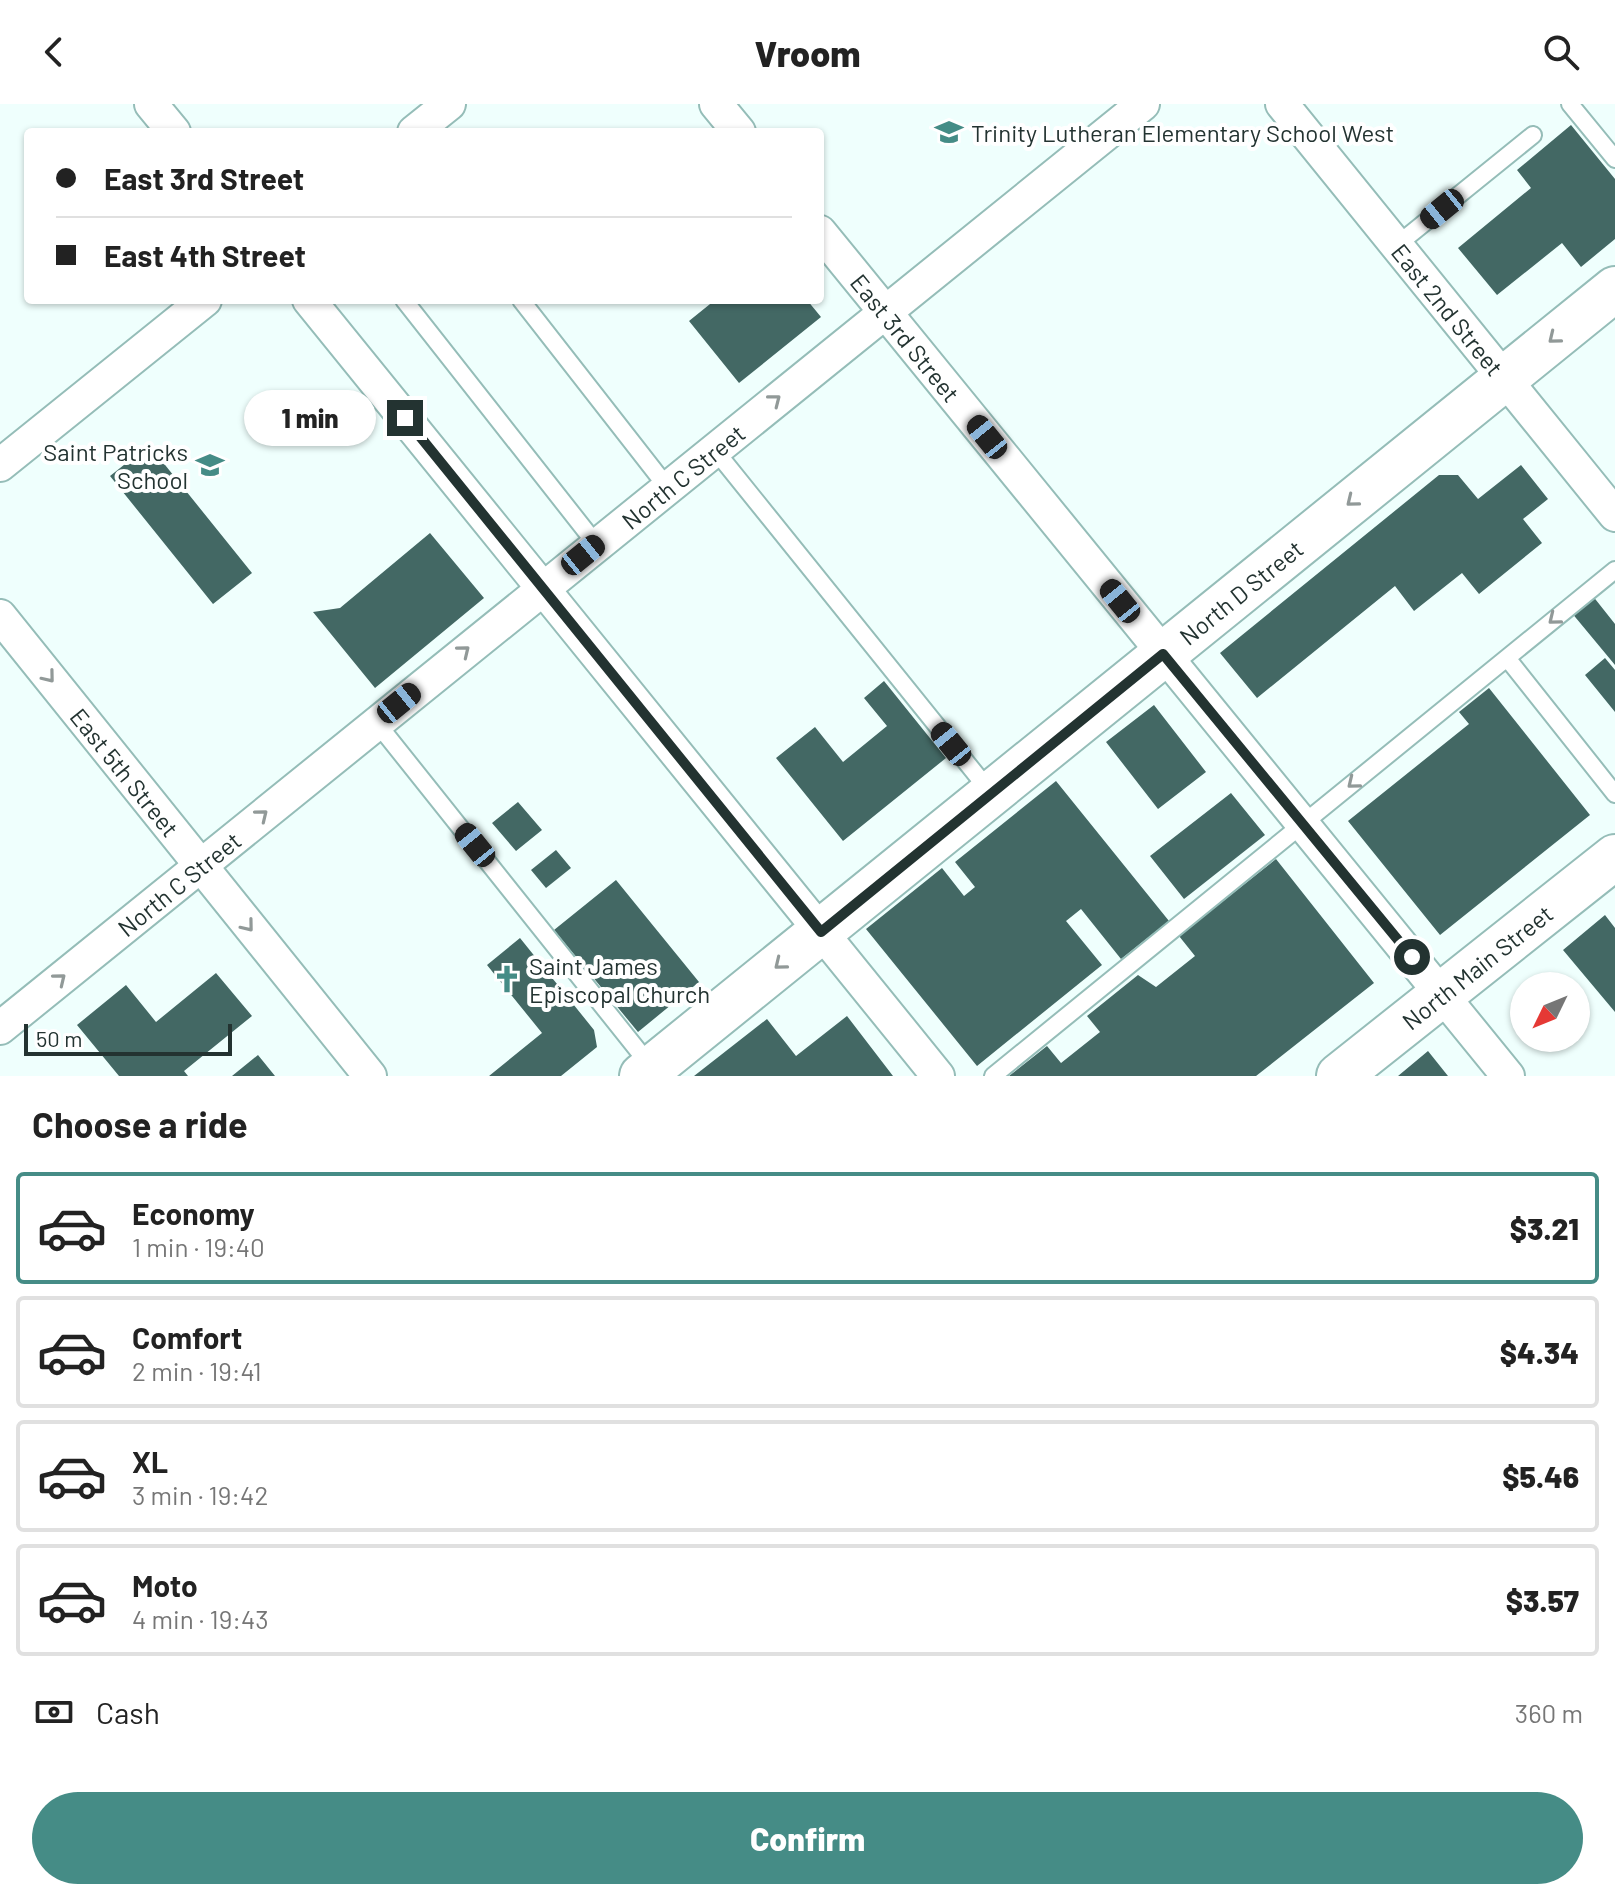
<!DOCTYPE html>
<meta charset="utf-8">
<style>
:root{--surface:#fff;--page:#f6f6f6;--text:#222;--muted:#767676;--line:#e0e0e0;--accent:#458c86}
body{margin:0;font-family:Barlow,sans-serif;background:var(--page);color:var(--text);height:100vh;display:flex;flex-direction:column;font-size:30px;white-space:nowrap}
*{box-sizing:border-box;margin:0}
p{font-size:26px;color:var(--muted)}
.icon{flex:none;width:44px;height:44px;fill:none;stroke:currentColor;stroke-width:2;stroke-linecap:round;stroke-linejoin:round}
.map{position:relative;height:972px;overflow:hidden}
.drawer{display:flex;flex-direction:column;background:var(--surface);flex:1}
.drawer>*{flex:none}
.banner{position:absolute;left:24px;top:24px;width:800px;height:176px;border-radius:8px;box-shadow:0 2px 6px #0004;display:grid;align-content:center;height:176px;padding:0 32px;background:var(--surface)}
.needle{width:52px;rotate:227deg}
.fabs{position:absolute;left:1510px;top:868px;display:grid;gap:16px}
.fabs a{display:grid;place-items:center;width:80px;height:80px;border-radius:50%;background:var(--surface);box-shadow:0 2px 6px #0004;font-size:40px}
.scale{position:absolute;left:24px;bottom:20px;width:208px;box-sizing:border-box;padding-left:8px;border:4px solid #233331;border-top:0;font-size:22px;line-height:28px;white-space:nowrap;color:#233331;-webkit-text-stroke:6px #fff;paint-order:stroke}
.end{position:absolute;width:36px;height:36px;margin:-18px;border:10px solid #233331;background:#fff;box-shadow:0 0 0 4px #fff}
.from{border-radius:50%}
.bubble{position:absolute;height:56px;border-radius:28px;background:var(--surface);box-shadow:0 2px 6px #0004;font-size:26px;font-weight:800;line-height:56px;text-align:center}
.car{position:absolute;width:24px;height:48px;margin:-24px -12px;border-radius:10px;box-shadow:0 0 6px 2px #0007;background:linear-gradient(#222 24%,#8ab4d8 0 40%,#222 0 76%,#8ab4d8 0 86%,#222 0)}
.banner b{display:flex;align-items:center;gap:28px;height:76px;font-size:30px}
.banner b+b{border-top:2px solid var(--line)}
.banner i{width:20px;height:20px;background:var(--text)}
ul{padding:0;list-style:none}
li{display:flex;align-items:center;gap:24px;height:112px;margin:0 16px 12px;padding:0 16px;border:4px solid var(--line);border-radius:8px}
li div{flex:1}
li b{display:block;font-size:30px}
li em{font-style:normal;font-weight:800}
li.on{border-color:var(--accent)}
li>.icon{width:72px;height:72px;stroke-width:1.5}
h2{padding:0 32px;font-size:36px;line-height:96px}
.pay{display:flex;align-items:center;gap:20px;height:88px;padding:0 32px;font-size:30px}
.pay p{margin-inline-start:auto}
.primary-button{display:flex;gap:16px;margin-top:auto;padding:16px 32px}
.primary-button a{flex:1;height:92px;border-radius:48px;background:var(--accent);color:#fff;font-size:32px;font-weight:800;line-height:92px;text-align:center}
header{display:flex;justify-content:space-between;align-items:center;height:104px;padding:0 32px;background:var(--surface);font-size:36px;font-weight:800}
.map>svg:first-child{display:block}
.building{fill:#436864}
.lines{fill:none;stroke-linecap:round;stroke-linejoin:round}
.service-casing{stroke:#95bdb8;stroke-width:20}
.minor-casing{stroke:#95bdb8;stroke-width:36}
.secondary-casing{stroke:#95bdb8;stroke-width:48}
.service{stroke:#fff;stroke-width:16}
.minor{stroke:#fff;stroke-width:32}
.secondary{stroke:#fff;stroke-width:44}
.oneway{stroke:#919998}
.route{stroke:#233331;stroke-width:10}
.labels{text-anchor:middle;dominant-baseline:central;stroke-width:8;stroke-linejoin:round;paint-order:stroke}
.poi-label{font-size:24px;fill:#233331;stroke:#fff;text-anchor:start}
.street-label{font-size:24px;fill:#233331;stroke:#fff}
</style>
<header><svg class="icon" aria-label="back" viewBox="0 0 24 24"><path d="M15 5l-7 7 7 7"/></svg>Vroom<svg class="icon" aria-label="search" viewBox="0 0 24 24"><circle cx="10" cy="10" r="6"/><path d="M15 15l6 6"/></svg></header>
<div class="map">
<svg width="1615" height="972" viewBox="0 0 1615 972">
<rect width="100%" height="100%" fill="#effffd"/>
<path class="building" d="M1571 21 1615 75V135L1581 163 1562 139 1497 191 1458 144 1531 84 1517 66Z
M715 196H807L821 213 739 279 689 217Z
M149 341 252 469 213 500 110 372Z
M1521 361 1548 395 1523 415 1542 439 1479 490 1462 469 1414 507 1395 482 1257 594 1220 549 1439 371H1458L1478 395Z
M430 429 484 494 375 584 313 508 340 504Z
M1592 491 1615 520V561L1571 508Z
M1605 554 1615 566V608L1585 571Z
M884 577 946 654 843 737 776 654 815 623 843 658 887 622 864 594Z
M1489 584 1590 711 1440 831 1348 717 1469 620 1459 608Z
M1154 601 1206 668 1158 705 1106 638Z
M1056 677 1169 817 1121 855 1081 805 1066 817 1102 861 977 962 866 825 942 764 964 792 975 783 955 758Z
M1231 689 1265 731 1184 795 1150 752Z
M518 698 542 726 516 747 492 719Z
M556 746 571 764 546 784 531 766Z
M1276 755 1374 879 1256 972H1009L1047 942 1061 959 1100 928 1087 912 1138 871 1156 883 1195 852 1179 832Z
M616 776 699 878 638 928 554 826Z
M1605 811 1615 824V908L1563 846Z
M520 834 594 926 597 943 561 972H489L542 929 487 861Z
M216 869 252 912 184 967 188 972H119L77 921 126 881 156 918Z
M847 912 893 972H694L767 915 796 952Z
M1428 947 1448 972H1398Z
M258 951 275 972H232Z"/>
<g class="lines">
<defs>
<path id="service" d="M1570 0 1615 55
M1397 141 1533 31
M404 196 596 440
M521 196 667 383
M714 345 991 689
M1507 554 1615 690
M376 618 652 964
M993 972 1615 466"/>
<g id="minor">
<path d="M151 0 174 28"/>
<path d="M716 0 739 28"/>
<path id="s1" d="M1282 0 1615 411"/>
<path d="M414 28 449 0"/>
<path id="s2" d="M820 128 1508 972"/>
<path d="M309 196 938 972"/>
<path d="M0 361 205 196"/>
<path id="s3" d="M0 512 370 972"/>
<path id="s4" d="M0 924 1143 0"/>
</g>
<g id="secondary">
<path id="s5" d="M642 972 1615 185"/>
<path id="s6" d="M1339 972 1615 753"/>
</g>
</defs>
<use href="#service" class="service-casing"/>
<use href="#minor" class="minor-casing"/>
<use href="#secondary" class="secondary-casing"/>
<use href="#service" class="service"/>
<use href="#minor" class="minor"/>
<use href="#secondary" class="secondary"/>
</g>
<defs><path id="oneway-chevron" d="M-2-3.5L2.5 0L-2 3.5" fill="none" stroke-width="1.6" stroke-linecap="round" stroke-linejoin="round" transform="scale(2)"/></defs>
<g class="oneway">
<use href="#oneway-chevron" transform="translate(1554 234) rotate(141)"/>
<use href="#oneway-chevron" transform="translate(775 296) rotate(-38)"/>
<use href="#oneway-chevron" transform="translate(1352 397) rotate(141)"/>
<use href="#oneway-chevron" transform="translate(1554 515) rotate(141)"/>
<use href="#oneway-chevron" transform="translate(464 547) rotate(-39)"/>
<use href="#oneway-chevron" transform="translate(49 573) rotate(51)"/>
<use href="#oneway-chevron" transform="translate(1353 679) rotate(141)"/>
<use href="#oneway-chevron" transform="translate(262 711) rotate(-39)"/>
<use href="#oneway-chevron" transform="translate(248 822) rotate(51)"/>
<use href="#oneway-chevron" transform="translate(780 860) rotate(141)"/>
<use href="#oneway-chevron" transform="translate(60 875) rotate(-39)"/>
</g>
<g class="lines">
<path class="route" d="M405 314 821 828 1163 550 1412 853"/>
</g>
<defs>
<symbol id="school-bare" viewBox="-9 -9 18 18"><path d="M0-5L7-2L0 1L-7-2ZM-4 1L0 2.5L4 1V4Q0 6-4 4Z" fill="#458c86" stroke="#fff" stroke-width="2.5" paint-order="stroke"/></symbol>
<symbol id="church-bare" viewBox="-9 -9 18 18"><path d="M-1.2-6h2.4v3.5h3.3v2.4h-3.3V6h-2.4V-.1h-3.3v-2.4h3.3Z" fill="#458c86" stroke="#fff" stroke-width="2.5" paint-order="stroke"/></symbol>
</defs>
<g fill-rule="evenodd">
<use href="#school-bare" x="929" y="8" width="40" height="40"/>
<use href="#school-bare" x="190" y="341" width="40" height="40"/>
<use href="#church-bare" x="487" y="855" width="40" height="40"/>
</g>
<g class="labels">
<g class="poi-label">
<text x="971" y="28">Trinity Lutheran Elementary School West</text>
<text x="188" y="347" text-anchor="end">Saint Patricks<tspan x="188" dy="28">School</tspan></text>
<text x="529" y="861">Saint James<tspan x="529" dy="28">Episcopal Church</tspan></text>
</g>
<g class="street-label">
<text stroke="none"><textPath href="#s1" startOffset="264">East 2nd Street</textPath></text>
<text stroke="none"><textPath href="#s2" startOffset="136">East 3rd Street</textPath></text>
<text stroke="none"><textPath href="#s4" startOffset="878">North C Street</textPath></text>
<text stroke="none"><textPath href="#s5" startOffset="770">North D Street</textPath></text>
<text stroke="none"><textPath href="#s3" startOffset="200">East 5th Street</textPath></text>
<text stroke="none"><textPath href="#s4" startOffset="230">North C Street</textPath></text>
<text stroke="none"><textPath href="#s6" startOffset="176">North Main Street</textPath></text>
</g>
</g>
</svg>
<div class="fabs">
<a><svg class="needle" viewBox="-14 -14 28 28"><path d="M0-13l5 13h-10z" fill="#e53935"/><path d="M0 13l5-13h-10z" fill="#767676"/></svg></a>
</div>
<div class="scale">50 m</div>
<i class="end from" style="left:1412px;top:853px"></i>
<i class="end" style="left:405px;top:314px"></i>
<div class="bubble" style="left:244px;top:286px;width:132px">1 min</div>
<i class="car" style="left:1442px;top:105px;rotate:231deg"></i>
<i class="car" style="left:987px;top:333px;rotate:321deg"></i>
<i class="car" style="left:583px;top:451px;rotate:51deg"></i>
<i class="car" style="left:1120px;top:497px;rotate:321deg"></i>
<i class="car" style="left:399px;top:599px;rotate:51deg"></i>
<i class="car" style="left:951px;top:640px;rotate:321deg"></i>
<i class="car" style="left:475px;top:741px;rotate:321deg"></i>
<div class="banner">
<b><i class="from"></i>East 3rd Street</b>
<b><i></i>East 4th Street</b>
</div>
</div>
<section class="drawer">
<h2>Choose a ride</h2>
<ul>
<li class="on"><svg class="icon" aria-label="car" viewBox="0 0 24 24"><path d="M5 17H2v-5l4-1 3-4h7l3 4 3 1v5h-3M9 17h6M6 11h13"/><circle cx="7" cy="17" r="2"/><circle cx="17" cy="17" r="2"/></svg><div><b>Economy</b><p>1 min · 19:40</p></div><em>$3.21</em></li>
<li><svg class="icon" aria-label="car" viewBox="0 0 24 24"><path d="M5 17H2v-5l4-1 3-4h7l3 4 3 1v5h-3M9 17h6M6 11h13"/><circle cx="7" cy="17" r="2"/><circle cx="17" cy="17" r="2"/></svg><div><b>Comfort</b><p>2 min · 19:41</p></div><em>$4.34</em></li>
<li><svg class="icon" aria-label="car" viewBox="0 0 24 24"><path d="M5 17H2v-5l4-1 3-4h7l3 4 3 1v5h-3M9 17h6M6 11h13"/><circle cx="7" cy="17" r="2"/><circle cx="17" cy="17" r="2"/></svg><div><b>XL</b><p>3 min · 19:42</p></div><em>$5.46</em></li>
<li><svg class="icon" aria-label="car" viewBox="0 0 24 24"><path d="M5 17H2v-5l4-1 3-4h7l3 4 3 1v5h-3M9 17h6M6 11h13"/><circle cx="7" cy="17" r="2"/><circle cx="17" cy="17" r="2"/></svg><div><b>Moto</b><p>4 min · 19:43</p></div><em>$3.57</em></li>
</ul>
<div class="pay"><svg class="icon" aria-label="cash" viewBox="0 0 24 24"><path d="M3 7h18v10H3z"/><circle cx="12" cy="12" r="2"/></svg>Cash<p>360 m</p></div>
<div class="primary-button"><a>Confirm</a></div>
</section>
